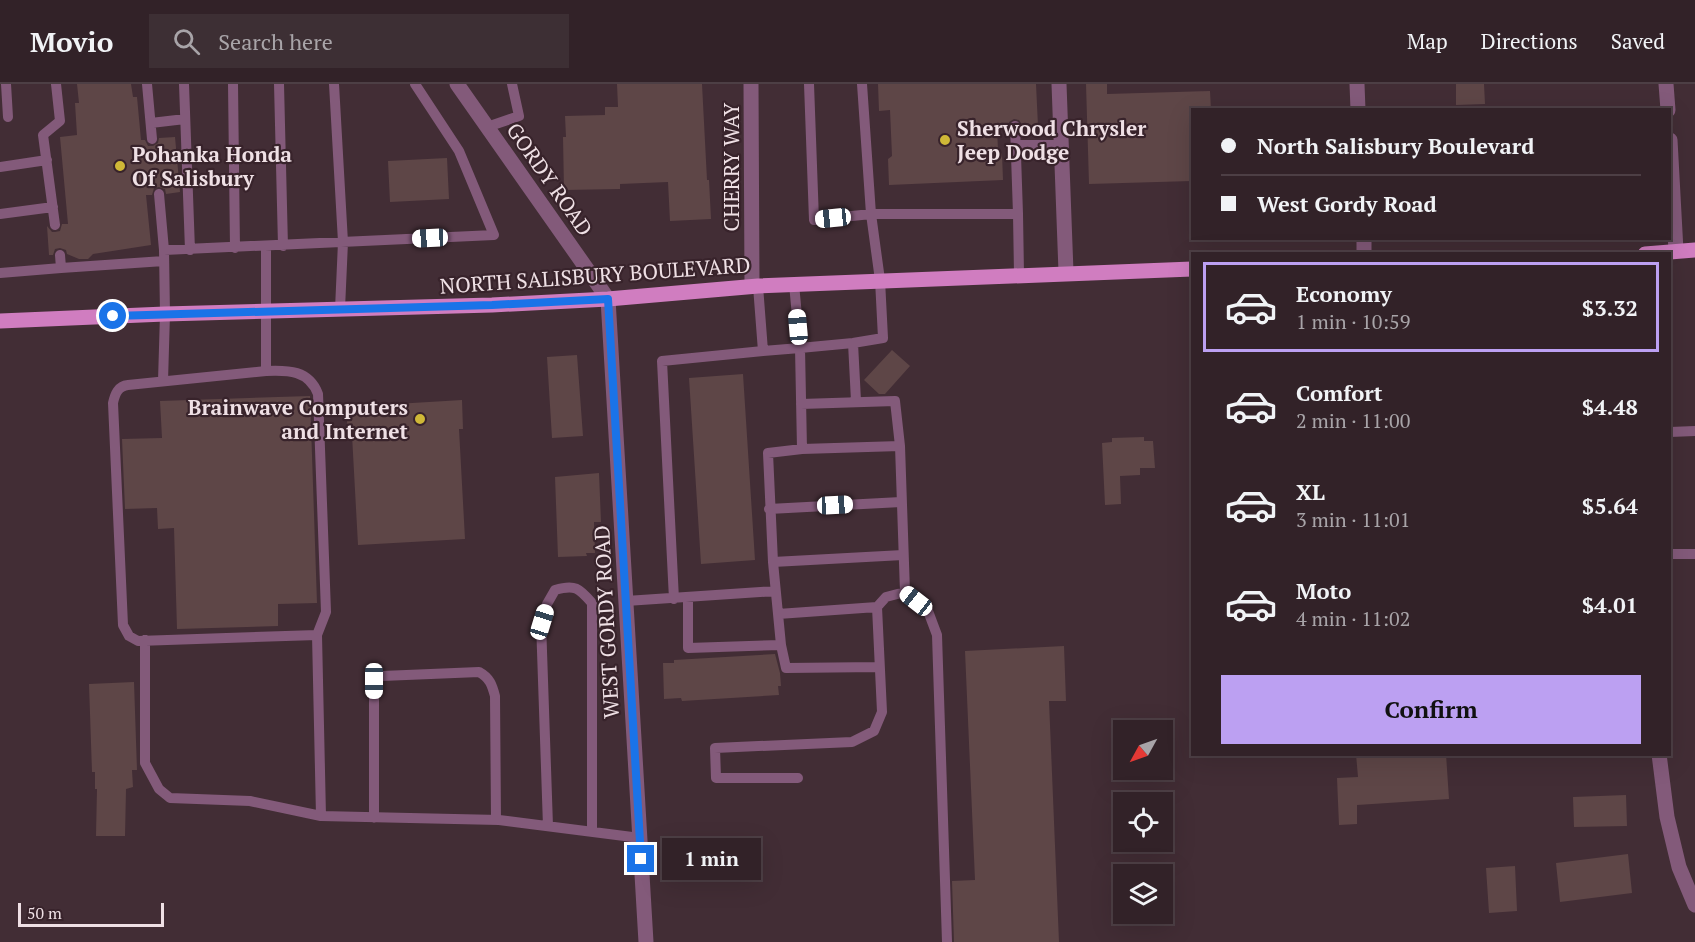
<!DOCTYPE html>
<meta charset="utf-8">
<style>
:root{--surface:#322228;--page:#3d2f34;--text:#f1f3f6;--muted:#a8a4a8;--line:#4d3f45;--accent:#bca0f2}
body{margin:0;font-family:"PT Serif",serif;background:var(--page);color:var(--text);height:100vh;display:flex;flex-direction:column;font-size:22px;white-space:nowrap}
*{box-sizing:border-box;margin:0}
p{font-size:20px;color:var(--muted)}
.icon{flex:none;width:33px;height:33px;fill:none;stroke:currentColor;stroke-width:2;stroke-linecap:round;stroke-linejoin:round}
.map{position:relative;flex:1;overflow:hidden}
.panel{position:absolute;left:1191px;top:168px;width:480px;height:504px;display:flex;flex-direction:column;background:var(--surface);border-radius:0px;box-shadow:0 6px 24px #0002,0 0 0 2px var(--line)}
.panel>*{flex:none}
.banner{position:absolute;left:1191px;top:24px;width:480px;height:132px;border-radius:0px;box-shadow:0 6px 24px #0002,0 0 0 2px var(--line);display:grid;align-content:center;height:132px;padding:0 30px;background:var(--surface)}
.needle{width:39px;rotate:230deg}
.tools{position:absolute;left:1113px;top:636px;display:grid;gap:12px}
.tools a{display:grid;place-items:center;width:60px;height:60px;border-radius:0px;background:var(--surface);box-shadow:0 6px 24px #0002,0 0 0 2px var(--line);font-size:30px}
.scale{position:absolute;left:18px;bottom:15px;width:146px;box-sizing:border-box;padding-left:6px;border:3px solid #efe0e5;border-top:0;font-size:16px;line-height:21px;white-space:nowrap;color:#efe0e5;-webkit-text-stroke:4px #38232b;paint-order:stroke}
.end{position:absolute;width:27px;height:27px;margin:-14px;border:8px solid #1a73e8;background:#fff;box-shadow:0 0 0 3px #fff}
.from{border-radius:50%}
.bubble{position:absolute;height:42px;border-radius:0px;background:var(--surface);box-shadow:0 6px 24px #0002,0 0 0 2px var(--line);font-size:20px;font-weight:600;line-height:42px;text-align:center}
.car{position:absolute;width:18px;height:36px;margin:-18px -9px;border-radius:8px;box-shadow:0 0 4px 2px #0007;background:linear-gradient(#fff 24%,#345 0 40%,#fff 0 76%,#345 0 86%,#fff 0)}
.banner b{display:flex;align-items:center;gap:21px;height:57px;font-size:22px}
.banner b+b{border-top:2px solid var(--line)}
.banner i{width:15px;height:15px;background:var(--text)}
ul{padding:10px 0 0;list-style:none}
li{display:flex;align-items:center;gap:18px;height:90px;margin:0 12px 9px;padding:0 18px;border:3px solid transparent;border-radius:0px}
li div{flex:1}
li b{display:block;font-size:22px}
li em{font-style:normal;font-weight:600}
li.on{border-color:var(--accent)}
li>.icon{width:54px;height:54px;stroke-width:1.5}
.primary-button{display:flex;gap:12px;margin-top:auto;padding:12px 30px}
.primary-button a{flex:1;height:69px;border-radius:0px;background:var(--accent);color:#111;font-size:24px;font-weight:600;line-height:69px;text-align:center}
header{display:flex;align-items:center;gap:36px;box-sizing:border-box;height:84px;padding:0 30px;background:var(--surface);border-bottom:2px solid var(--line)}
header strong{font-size:28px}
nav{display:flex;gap:33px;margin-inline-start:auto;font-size:21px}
.search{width:420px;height:54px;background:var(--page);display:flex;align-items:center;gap:15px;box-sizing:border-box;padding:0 21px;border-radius:0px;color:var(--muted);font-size:22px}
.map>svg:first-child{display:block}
.building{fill:#5e4647}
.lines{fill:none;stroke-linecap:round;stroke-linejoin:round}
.service{stroke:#835a7a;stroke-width:10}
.minor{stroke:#835a7a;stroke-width:15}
.primary{stroke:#d07dc0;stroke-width:15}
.route{stroke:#1a73e8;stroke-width:8}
.poi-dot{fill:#cfb837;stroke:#38232b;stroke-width:2}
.labels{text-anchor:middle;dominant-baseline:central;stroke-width:4.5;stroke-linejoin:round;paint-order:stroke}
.poi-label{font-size:21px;font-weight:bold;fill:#efe0e5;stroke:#38232b;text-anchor:start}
.street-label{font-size:21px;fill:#efe0e5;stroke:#38232b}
</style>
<header>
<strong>Movio</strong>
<div class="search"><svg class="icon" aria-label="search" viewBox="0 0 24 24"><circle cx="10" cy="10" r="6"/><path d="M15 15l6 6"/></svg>Search here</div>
<nav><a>Map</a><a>Directions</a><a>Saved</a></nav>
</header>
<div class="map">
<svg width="1695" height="858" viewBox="0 0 1695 858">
<rect width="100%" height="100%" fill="#422d35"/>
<path class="building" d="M77 0H131L133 13H137L141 56H145L148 62H153L158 59 159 54 175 53 180 108 166 110 165 105 159 103 154 104 152 111H146L151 161 93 170 88 175H79L67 170 66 166 60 164 55 165 53 171H49L47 142 52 148H55L60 147 62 140H68L60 53 77 51 75 19H79Z
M617 0H702L707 96H709L711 135 670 137 668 98 620 100V105L564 106 563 53H566L565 32 605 31V23H618Z
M878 0H1036L1038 42H1023L1019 36 1014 35 1009 38 1008 43 997 44 998 66 1002 70 1003 96 889 101 888 75 892 72 890 26 879 27Z
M1086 0H1107V10L1210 7 1211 26H1192V97L1089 100Z
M1456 0H1484L1485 20 1456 21Z
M447 74 449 115 390 118 388 77Z
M892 266 910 282 885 310H879L864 296Z
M577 271 583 352 552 354 547 273Z
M743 290 755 476 701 480 689 294Z
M310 312 317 519 278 520V542L177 545 174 444 158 445 157 424 125 425 122 355 162 354 160 317Z
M462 316 463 345H459L465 455 358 461 352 351H348L346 323Z
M1144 353V357H1153L1155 384H1140V391L1120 392 1121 420 1105 421 1102 359 1112 358V354Z
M599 389 601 438H594L595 469H586L587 472 558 473 555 393Z
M1064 562 1066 617H1049L1059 858H954L952 797 975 796 965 567Z
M775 570 780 589 781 602H778L779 611 682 617 681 614 664 615 663 579H674V576Z
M134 598 137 686H132L133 703 126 705 125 752H96L97 705H95V688H92L89 600Z
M1356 670H1446L1449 715 1357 721V740L1339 741 1337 694 1358 693Z
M1626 711 1627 742 1574 743 1573 713Z
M1628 770 1632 809 1560 818 1556 779Z
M1515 782 1517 827 1489 829 1486 784Z"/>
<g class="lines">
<path class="service" d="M6 0 8 33
M147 0 152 55
M184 0 190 166
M233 0 235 164
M279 0 283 162
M334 0 343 158 340 225
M862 0 871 130H1018L1015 42
M151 39 185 35
M487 43 519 32 512 0
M1016 61H1062
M0 83 47 76
M159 110 164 166 494 151 459 67 415 0
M0 130 53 123
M1018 130 1019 190
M55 141 43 51 60 37 56 0
M266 163V287L128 301C118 302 115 310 113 319L123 541 129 552 138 557 317 551 321 732 499 736 640 754
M60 171 61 184 164 177
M0 189 61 184
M853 259 856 317
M763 267 800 264 794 200
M266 287C288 286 309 286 318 310L326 528 317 551
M163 297 165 230 164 166
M801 320 895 317 900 362
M1670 348 1695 347
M802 365 800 264 853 259 883 254 880 196 871 130 814 136 809 0
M769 425 901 418
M1670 470H1695
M773 478 903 471
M688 514V564L781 561
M674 515 662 277 763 267 758 202
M626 517 775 507
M778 530 877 523 886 513 905 508 928 527 937 551 947 858
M145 556V679L159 705 170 714 250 717 321 732
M879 583 786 584 781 561 773 478 768 369 802 365 900 362 905 508
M798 694H716L715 664 852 658 874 647 882 628 877 523
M374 734V597L382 592 479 588C490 594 492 601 495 612L496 736
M548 742 541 538 547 520 555 506C575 500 579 504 592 519V748"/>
<path class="minor" d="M457 0 608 215 646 858
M751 0 752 202
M1059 0 1066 188
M1357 0 1358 26
M1666 0 1668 26
M1670 56 1676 167
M1364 154V170
M1659 670 1667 733 1679 783 1695 821"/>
<path class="primary" d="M1645 170 1695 166
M0 237 165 230 492 221 608 215 758 202 1192 185"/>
</g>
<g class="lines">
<path class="route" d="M113 232 492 221 608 215 641 775"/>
</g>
<g class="poi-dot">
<circle cx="945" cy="56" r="6"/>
<circle cx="120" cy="82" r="6"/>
<circle cx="420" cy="335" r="6"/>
</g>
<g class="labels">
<g class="poi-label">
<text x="957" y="44">Sherwood Chrysler<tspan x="957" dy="24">Jeep Dodge</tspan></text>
<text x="132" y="70">Pohanka Honda<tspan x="132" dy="24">Of Salisbury</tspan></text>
<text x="408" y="323" text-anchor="end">Brainwave Computers<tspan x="408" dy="24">and Internet</tspan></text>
</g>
<g class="street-label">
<text transform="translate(731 83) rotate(-90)">CHERRY WAY</text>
<text transform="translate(550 95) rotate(55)">GORDY ROAD</text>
<text transform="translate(595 191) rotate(-4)">NORTH SALISBURY BOULEVARD</text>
<text transform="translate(606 538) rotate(-93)">WEST GORDY ROAD</text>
</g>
</g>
</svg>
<div class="tools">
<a><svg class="needle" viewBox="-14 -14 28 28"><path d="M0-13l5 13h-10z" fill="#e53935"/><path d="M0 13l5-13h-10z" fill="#a8a4a8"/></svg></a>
<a><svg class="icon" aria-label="locate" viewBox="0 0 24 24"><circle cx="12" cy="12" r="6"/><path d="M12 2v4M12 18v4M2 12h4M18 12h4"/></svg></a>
<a><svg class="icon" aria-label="layers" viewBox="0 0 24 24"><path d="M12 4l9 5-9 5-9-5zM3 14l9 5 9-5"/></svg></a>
</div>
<div class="scale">50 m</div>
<i class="end from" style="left:113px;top:232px"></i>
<i class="end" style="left:641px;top:775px"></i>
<div class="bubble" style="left:662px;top:754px;width:99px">1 min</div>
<i class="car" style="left:833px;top:134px;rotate:264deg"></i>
<i class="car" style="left:430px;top:154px;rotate:267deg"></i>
<i class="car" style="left:798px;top:243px;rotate:355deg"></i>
<i class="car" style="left:835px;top:421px;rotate:87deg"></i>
<i class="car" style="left:916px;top:517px;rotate:308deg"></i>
<i class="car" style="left:542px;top:538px;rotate:17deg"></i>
<i class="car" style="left:374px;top:597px;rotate:180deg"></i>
<div class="banner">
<b><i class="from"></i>North Salisbury Boulevard</b>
<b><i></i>West Gordy Road</b>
</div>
<section class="panel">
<ul>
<li class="on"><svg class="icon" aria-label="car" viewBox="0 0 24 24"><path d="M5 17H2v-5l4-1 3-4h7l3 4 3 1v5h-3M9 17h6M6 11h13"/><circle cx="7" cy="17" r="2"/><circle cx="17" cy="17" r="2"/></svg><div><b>Economy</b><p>1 min · 10:59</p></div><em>$3.32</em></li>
<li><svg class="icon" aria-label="car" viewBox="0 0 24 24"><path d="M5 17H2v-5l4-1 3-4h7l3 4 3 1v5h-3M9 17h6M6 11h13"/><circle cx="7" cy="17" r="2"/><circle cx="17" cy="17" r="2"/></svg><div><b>Comfort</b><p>2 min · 11:00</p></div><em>$4.48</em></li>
<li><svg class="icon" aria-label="car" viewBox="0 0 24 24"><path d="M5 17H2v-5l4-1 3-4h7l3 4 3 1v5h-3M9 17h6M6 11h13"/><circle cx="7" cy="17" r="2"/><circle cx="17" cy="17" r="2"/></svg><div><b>XL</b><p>3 min · 11:01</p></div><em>$5.64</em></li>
<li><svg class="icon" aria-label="car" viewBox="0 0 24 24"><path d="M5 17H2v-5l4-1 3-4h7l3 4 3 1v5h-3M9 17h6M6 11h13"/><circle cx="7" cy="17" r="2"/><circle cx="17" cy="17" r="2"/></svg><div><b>Moto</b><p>4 min · 11:02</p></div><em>$4.01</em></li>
</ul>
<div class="primary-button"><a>Confirm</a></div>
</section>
</div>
